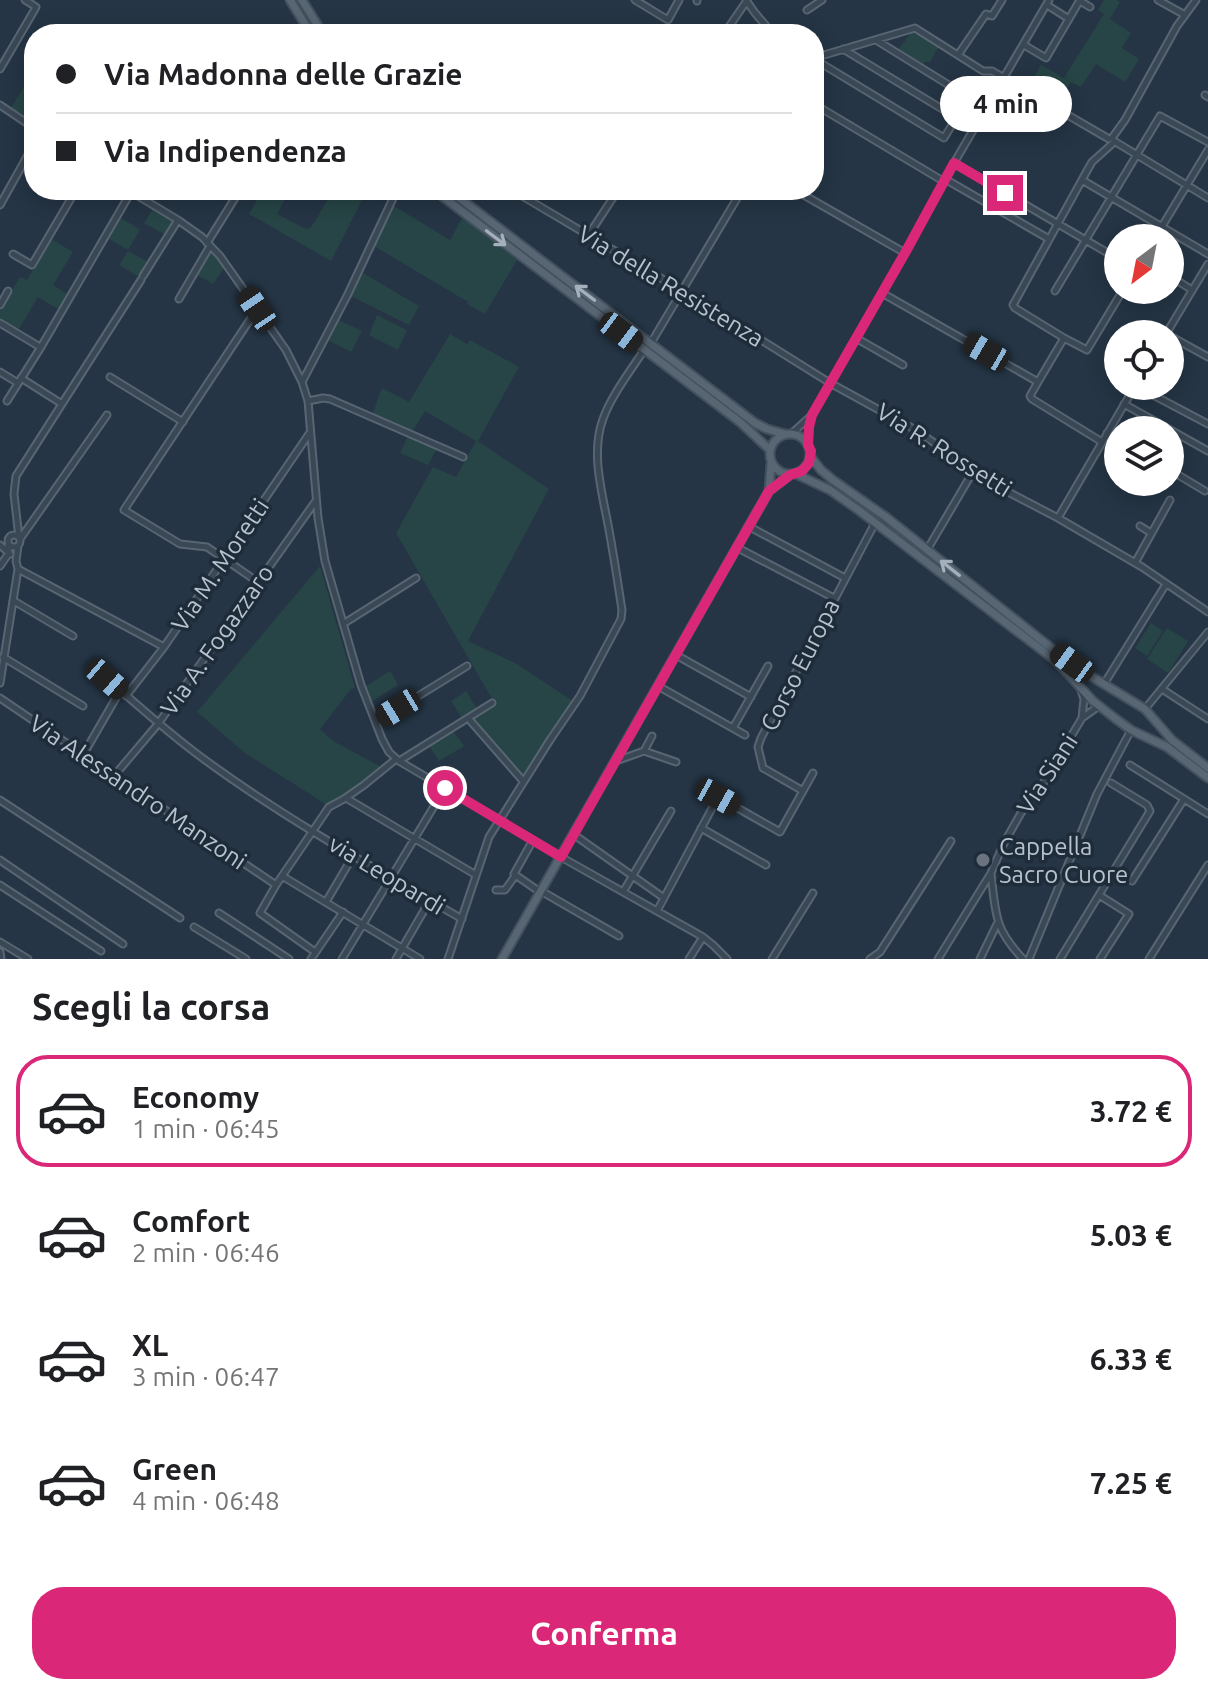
<!DOCTYPE html>
<html lang="it">
<meta charset="utf-8">
<style>
:root{--surface:#fff;--page:#f6f6f6;--text:#202124;--muted:#757577;--line:#e0e0e0;--accent:#db2777}
body{margin:0;font-family:Ubuntu,sans-serif;background:var(--page);color:var(--text);height:100vh;display:flex;flex-direction:column;font-size:30px;white-space:nowrap}
*{box-sizing:border-box;margin:0}
p{font-size:26px;color:var(--muted)}
.icon{flex:none;width:44px;height:44px;fill:none;stroke:currentColor;stroke-width:2;stroke-linecap:round;stroke-linejoin:round}
.map{position:relative;height:959px;overflow:hidden}
.side{display:flex;flex-direction:column;background:var(--surface);flex:1}
.side>*{flex:none}
.hud{position:absolute;left:24px;top:24px;width:800px;height:176px;border-radius:32px;box-shadow:0 4px 20px #0003;display:grid;align-content:center;height:176px;padding:0 32px;background:var(--surface)}
.needle{width:52px;rotate:212deg}
.controls{position:absolute;left:1104px;top:224px;display:grid;gap:16px}
.controls a{display:grid;place-items:center;width:80px;height:80px;border-radius:50%;background:var(--surface);box-shadow:0 4px 20px #0003;font-size:40px}
.end{position:absolute;width:36px;height:36px;margin:-18px;border:10px solid #db2777;background:#fff;box-shadow:0 0 0 4px #fff}
.from{border-radius:50%}
.bubble{position:absolute;height:56px;border-radius:28px;background:var(--surface);box-shadow:0 4px 20px #0003;font-size:26px;font-weight:600;line-height:56px;text-align:center}
.car{position:absolute;width:24px;height:48px;margin:-24px -12px;border-radius:10px;box-shadow:0 0 6px 2px #0007;background:linear-gradient(#222 24%,#8ab4d8 0 40%,#222 0 76%,#8ab4d8 0 86%,#222 0)}
.hud b{display:flex;align-items:center;gap:28px;height:76px;font-size:30px}
.hud b+b{border-top:2px solid var(--line)}
.hud i{width:20px;height:20px;background:var(--text)}
ul{padding:0;list-style:none}
li{display:flex;align-items:center;gap:24px;height:112px;margin:0 16px 12px;padding:0 16px;border:4px solid transparent;border-radius:32px}
li div{flex:1}
li b{display:block;font-size:30px}
li em{font-style:normal;font-weight:600}
li.selected{border-color:var(--accent)}
li>.icon{width:72px;height:72px;stroke-width:1.5}
h2{padding:0 32px;font-size:36px;line-height:96px}
.primary-button{display:flex;gap:16px;margin-top:auto;padding:16px 32px}
.primary-button a{flex:1;height:92px;border-radius:32px;background:var(--accent);color:#fff;font-size:32px;font-weight:600;line-height:92px;text-align:center}
.map>svg:first-child{display:block}
.green{fill:#274546}
.lines{fill:none;stroke-linecap:round;stroke-linejoin:round}
.minor-casing{stroke:#586572;stroke-width:9}
.major-casing{stroke:#43505e;stroke-width:11}
.minor{stroke:#3a4754;stroke-width:5}
.major{stroke:#586674;stroke-width:7}
.oneway{stroke:#a4b0bc}
.route{stroke:#db2777;stroke-width:10}
.worship-dot{fill:#6b7280;stroke:#1e2c3a;stroke-width:3}
.labels{text-anchor:middle;dominant-baseline:central;stroke-width:7;stroke-linejoin:round;paint-order:stroke}
.street-label{font-size:24px;fill:#b7c2ce;stroke:#1e2c3a}
.poi-label{font-size:24px;fill:#b7c2ce;stroke:#1e2c3a;text-anchor:start}
</style>
<div class="map">
<svg width="1208" height="959" viewBox="0 0 1208 959">
<rect width="100%" height="100%" fill="#253545"/>
<path class="green" d="M1104 0H1116L1120 2 1110 19 1131 33 1122 48 1139 59 1125 82 1096 64 1081 87 1071 82 1064 93 1055 87 1049 95 1033 85 1037 80 1034 77 1041 65 1064 78 1104 14 1098 10Z
M913 30 939 46 930 62H925L923 66 898 50Z
M34 70V122L11 108Z
M263 190H290L277 214 306 229 310 228 314 223 333 190H367L331 261 249 214Z
M394 206 450 240 462 218 517 260 485 314 467 304 468 302 374 246Z
M153 209 173 220 164 234 144 223Z
M121 218 140 230 128 250 109 239Z
M51 239 73 252 53 285 67 294 58 309 38 297 19 329 0 318V311L20 277 27 280Z
M128 251 148 262 139 277 119 265Z
M211 251 224 268 213 284 197 275Z
M363 273 419 306 409 325 351 296Z
M377 315 407 330 398 350 369 335Z
M338 320 362 331 351 352 328 340Z
M450 334 467 344 470 340 519 367 478 441 549 489 468 641 515 663 573 701 522 776 472 719 495 704 396 533 433 467 456 477 476 441 425 411 412 432 372 415 382 388 409 402Z
M408 436 437 449 428 465 400 453Z
M320 566 355 688 351 689 320 729 333 741 381 767 344 796 327 805 245 753 197 712Z
M1151 623 1163 631 1147 656 1135 648Z
M1167 628 1188 641 1168 673 1147 659Z
M390 671 398 685 372 701 366 686Z
M466 691 477 709 462 718 451 701Z
M453 731 464 746 439 761 429 746Z"/>
<g class="lines">
<defs>
<path id="minor" d="M25 0 36 7
M635 0 668 20 679 0
M746 0 755 13 773 34
M1158 0 1185 15
M697 1V0
M1080 1 1090 7
M1047 5 1069 19
M807 10 822 0
M724 34 746 2
M876 40 986 108
M1024 45 1046 58 1080 0
M843 49 957 118
M958 55 986 14 992 16 1002 0
M814 58 915 28 983 71H992L1109 139
M814 59 944 138 969 97
M0 69 35 9
M1205 95 1208 97
M814 104 943 181
M0 105 34 128
M1112 138 1125 120 1177 26 1196 0
M1114 141 1208 198
M954 163 1118 259
M945 179 1049 239
M1082 180 1208 254
M128 190 178 220 202 237 220 256 286 350 302 382 308 401 318 518 325 561 361 685 382 739 389 752 399 761 561 857 703 937 713 945 727 959
M512 190 681 290 830 383 912 428 1010 493 1058 518 1142 567 1208 612
M795 190 905 253
M0 205 34 144
M588 236 618 190
M1155 238 1208 150
M207 243 240 190
M13 254 32 265 76 190
M143 276 178 220
M1170 276 1192 290
M1055 291 1160 116 1208 142
M882 293 1038 382 1030 396 1032 399 1102 442
M179 299 210 246
M0 305 8 291
M257 309 124 510 180 544 207 547 258 582
M0 323 40 347
M1166 334 1208 264
M1170 336 1208 357
M856 338 903 365
M1064 338 1087 350 1123 290
M651 343 742 190
M0 372 18 383
M110 377 183 422
M21 378 62 404
M302 382 347 296 397 190
M1038 382 1064 338 1015 308 1013 305 1088 169 1092 162 1112 144
M1136 386 1208 424
M7 401 41 347 131 192
M308 401 323 398 330 399 463 457
M1124 404 1208 451
M1107 433 1118 440
M791 434 812 415
M808 445 809 427 812 415 829 385 905 253 954 163 1049 0
M1170 470 1205 491
M1058 518 1135 386
M748 526 845 578
M1140 526 1151 533
M8 541a6 6 0 1 1 12 0a6 6 0 1 1-12 0Z
M19 538 14 494 16 476 141 280
M20 539 107 415
M0 545 10 554
M736 547 834 598
M927 550 974 470
M1135 563 1170 500
M0 566 9 553 8 545
M18 569 164 647
M14 601 73 636
M343 624 416 578
M676 655 751 697
M3 657 83 706
M94 667C128 697 161 727 197 754 280 816 372 867 462 919
M0 683 18 569 16 561 18 546
M1104 684 1166 584
M658 686 745 735
M1081 690 1084 699 1082 718 1099 706
M1165 691 1208 719
M126 696 164 647 309 434
M0 698 276 885
M1145 709 1208 632
M468 718 523 781
M376 722 467 666
M733 728 768 666
M644 751 676 762
M83 755 120 691
M399 761 492 703
M616 761 644 751 652 736
M1130 765 1208 814
M114 776 158 724 315 502
M803 791 763 768 758 747 761 738 875 523
M346 798 476 875
M0 800 180 918
M701 828 766 865
M573 834 664 898
M533 840 514 874 540 892
M0 860 123 944
M991 874C996 915 994 928 1023 959
M282 876 420 959
M1132 881 1184 799
M0 885 101 951
M496 890H505L515 876
M541 891 619 936
M623 892 671 811
M1099 895 1129 914 1100 959
M326 902 353 856
M657 911 718 797 780 832 813 773
M219 913 289 959
M194 927 246 959
M0 942 28 959
M0 952 1 959
M315 952 260 913 276 885 329 807 344 799 364 785 396 759
M311 959 343 912
M342 959 445 788
M396 959 430 900
M448 959 489 837 550 740 580 696 621 619 622 610C618 584 614 557 609 530 603 495 590 454 603 419 611 396 631 370 644 350
M689 959 703 937
M772 959 813 893
M870 959 880 952 951 841
M938 959 991 873 1004 843 1021 813 1044 782 1082 718
M980 959 997 924
M1029 959 1097 794 1131 730
M1060 959 1150 811 1147 805 1111 783
M1149 959 1208 865"/>
<path id="major" d="M290 0 311 34
M302 0 323 34
M434 190 740 422 770 450
M449 190 755 423 767 429 785 434
M770 454a20 20 0 1 1 40 0a20 20 0 1 1-40 0Z
M811 457 821 470 833 480 886 517 1055 651 1089 675 1145 709 1172 740 1208 768
M796 474 830 490 857 509 1056 661 1093 701 1116 719 1131 730 1167 747 1208 778
M769 491 771 464
M502 959 769 491 790 475"/>
</defs>
<use href="#minor" class="minor-casing"/>
<use href="#major" class="major-casing"/>
<use href="#minor" class="minor"/>
<use href="#major" class="major"/>
</g>
<defs><path id="oneway-shaft" d="M-6 0H5M1.5-3L5.5 0L1.5 3" fill="none" stroke-width="1.6" stroke-linecap="round" stroke-linejoin="round" transform="scale(2)"/></defs>
<g class="oneway">
<use href="#oneway-shaft" transform="translate(496 238) rotate(37)"/>
<use href="#oneway-shaft" transform="translate(585 293) rotate(-143)"/>
<use href="#oneway-shaft" transform="translate(950 568) rotate(-142)"/>
</g>
<g class="lines">
<path class="route" d="M445 788 561 857 769 491 790 475 802 471 809 463 811 451 808 445 809 427 812 415 905 253 954 163 1005 193"/>
</g>
<circle class="worship-dot" cx="983" cy="860" r="8"/>
<g class="labels">
<g class="street-label">
<text transform="translate(671 286) rotate(31)">Via della Resistenza</text>
<text transform="translate(944 450) rotate(32)">Via R. Rossetti</text>
<text transform="translate(220 565) rotate(-56)">Via M. Moretti</text>
<text transform="translate(217 640) rotate(-55)">Via A. Fogazzaro</text>
<text transform="translate(800 665) rotate(-63)">Corso Europa</text>
<text transform="translate(1047 774) rotate(-57)">Via Siani</text>
<text transform="translate(138 792) rotate(34)">Via Alessandro Manzoni</text>
<text transform="translate(387 875) rotate(31)">via Leopardi</text>
</g>
<g class="poi-label">
<text x="999" y="846">Cappella<tspan x="999" dy="28">Sacro Cuore</tspan></text>
</g>
</g>
</svg>
<div class="controls">
<a><svg class="needle" viewBox="-14 -14 28 28"><path d="M0-13l5 13h-10z" fill="#e53935"/><path d="M0 13l5-13h-10z" fill="#757577"/></svg></a>
<a><svg class="icon" aria-label="locate" viewBox="0 0 24 24"><circle cx="12" cy="12" r="6"/><path d="M12 2v4M12 18v4M2 12h4M18 12h4"/></svg></a>
<a><svg class="icon" aria-label="layers" viewBox="0 0 24 24"><path d="M12 4l9 5-9 5-9-5zM3 14l9 5 9-5"/></svg></a>
</div>
<i class="end from" style="left:445px;top:788px"></i>
<i class="end" style="left:1005px;top:193px"></i>
<div class="bubble" style="left:940px;top:76px;width:132px">4 min</div>
<i class="car" style="left:257px;top:309px;rotate:326deg"></i>
<i class="car" style="left:621px;top:332px;rotate:127deg"></i>
<i class="car" style="left:986px;top:352px;rotate:300deg"></i>
<i class="car" style="left:1072px;top:663px;rotate:306deg"></i>
<i class="car" style="left:107px;top:679px;rotate:131deg"></i>
<i class="car" style="left:398px;top:708px;rotate:239deg"></i>
<i class="car" style="left:718px;top:797px;rotate:119deg"></i>
<div class="hud">
<b><i class="from"></i>Via Madonna delle Grazie</b>
<b><i></i>Via Indipendenza</b>
</div>
</div>
<section class="side">
<h2>Scegli la corsa</h2>
<ul>
<li class="selected"><svg class="icon" aria-label="car" viewBox="0 0 24 24"><path d="M5 17H2v-5l4-1 3-4h7l3 4 3 1v5h-3M9 17h6M6 11h13"/><circle cx="7" cy="17" r="2"/><circle cx="17" cy="17" r="2"/></svg><div><b>Economy</b><p>1 min · 06:45</p></div><em>3.72 €</em></li>
<li><svg class="icon" aria-label="car" viewBox="0 0 24 24"><path d="M5 17H2v-5l4-1 3-4h7l3 4 3 1v5h-3M9 17h6M6 11h13"/><circle cx="7" cy="17" r="2"/><circle cx="17" cy="17" r="2"/></svg><div><b>Comfort</b><p>2 min · 06:46</p></div><em>5.03 €</em></li>
<li><svg class="icon" aria-label="car" viewBox="0 0 24 24"><path d="M5 17H2v-5l4-1 3-4h7l3 4 3 1v5h-3M9 17h6M6 11h13"/><circle cx="7" cy="17" r="2"/><circle cx="17" cy="17" r="2"/></svg><div><b>XL</b><p>3 min · 06:47</p></div><em>6.33 €</em></li>
<li><svg class="icon" aria-label="car" viewBox="0 0 24 24"><path d="M5 17H2v-5l4-1 3-4h7l3 4 3 1v5h-3M9 17h6M6 11h13"/><circle cx="7" cy="17" r="2"/><circle cx="17" cy="17" r="2"/></svg><div><b>Green</b><p>4 min · 06:48</p></div><em>7.25 €</em></li>
</ul>
<div class="primary-button"><a>Conferma</a></div>
</section>
